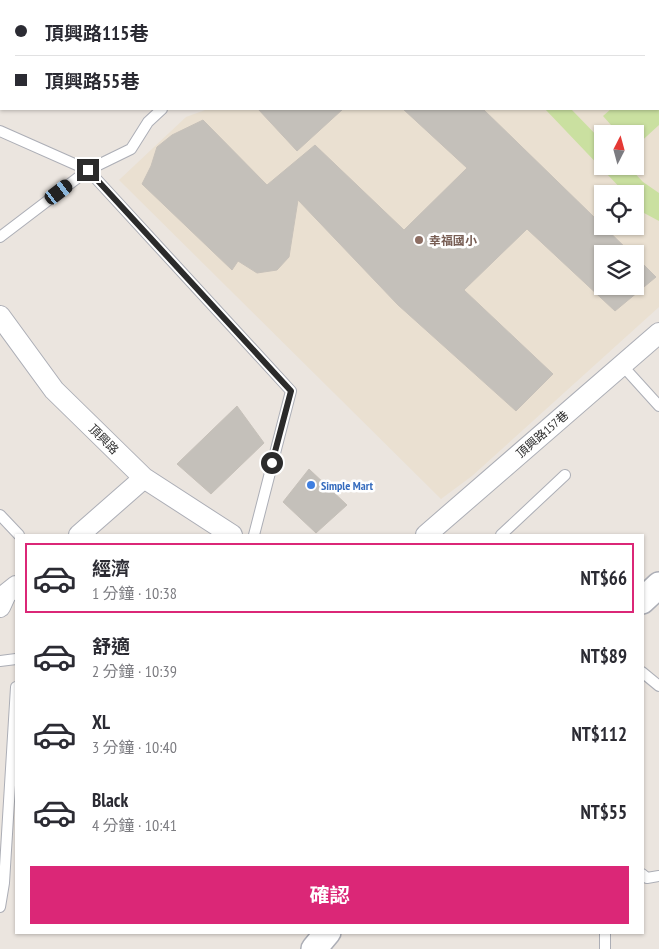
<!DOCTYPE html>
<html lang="zh-TW">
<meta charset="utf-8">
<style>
:root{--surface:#fff;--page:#f2f2f3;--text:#2b2b33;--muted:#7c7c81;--line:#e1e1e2;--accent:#db2777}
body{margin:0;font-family:"PT Sans Narrow","Noto Sans TC",sans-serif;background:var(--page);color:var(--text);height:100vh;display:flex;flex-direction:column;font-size:19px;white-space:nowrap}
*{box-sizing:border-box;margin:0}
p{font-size:16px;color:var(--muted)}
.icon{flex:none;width:28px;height:28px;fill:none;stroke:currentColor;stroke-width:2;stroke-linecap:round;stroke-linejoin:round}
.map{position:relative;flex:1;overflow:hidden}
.details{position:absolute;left:15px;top:534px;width:629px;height:400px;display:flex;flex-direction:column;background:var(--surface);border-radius:0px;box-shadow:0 1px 4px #0004}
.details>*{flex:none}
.banner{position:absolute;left:0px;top:0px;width:660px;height:110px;box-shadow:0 1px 4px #0004;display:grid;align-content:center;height:110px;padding:0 15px;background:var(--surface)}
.needle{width:32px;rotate:6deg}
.tools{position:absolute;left:594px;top:125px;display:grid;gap:10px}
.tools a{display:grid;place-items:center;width:50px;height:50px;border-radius:0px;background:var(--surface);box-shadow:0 1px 4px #0004;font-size:25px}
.end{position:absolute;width:22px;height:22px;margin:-11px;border:6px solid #2b2b2b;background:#fff;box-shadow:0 0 0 2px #fff}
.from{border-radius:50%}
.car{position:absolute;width:15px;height:30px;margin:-15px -8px;border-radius:6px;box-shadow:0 0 4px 1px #0007;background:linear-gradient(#222 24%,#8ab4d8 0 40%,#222 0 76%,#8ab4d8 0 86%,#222 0)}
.banner b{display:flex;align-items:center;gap:18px;height:48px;font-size:19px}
.banner b+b{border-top:1px solid var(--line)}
.banner i{width:12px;height:12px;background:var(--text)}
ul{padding:9px 0 0;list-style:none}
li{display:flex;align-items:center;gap:15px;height:70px;margin:0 10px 8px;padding:0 5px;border:2px solid transparent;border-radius:0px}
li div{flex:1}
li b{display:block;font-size:19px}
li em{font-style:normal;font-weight:700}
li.selected{border-color:var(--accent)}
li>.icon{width:45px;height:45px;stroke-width:1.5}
.primary-button{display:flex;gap:10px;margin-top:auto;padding:10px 15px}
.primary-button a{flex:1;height:58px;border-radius:0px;background:var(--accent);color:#fff;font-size:20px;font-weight:700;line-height:58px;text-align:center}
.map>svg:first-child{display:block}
.education{fill:#eae0d1;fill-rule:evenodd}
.pitch{fill:#cae0a0}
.building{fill:#c4c0ba;stroke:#c6c0b9}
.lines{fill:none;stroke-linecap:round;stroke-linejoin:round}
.service-casing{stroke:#acaeb6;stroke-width:12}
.minor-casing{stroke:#acaeb6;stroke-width:22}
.tertiary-casing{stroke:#acaeb6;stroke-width:28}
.service{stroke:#fff;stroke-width:10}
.minor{stroke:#fff;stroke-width:20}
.tertiary{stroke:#fff;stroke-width:25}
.route{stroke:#2b2b2b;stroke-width:6}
.education-dot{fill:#8d6e63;stroke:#fff;stroke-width:2}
.shop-dot{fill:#3f7fe0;stroke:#fff;stroke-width:2}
.labels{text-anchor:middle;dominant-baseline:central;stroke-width:5;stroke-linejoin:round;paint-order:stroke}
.education-label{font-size:12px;font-weight:bold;fill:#785e54;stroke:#fff;text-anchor:start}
.street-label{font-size:12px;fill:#2b2b2b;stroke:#fff}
.shop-label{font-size:12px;font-weight:bold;fill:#366cbe;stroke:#fff;text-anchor:start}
</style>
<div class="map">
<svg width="659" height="949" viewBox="0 0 659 949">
<rect width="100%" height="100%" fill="#ebe5df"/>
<path class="education" d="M368 0H659V307L472 476 441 499 119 180 186 117 208 109H659V1H366ZM602 134H635V166H602ZM602 194H635V226H602ZM602 254H635V286H602Z"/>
<path class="pitch" d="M659 64V125L635 147V134H619L603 116 611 109H659Z
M545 109H571L602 141V166H628L643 182 659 193V221L644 213 635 203V194H626Z"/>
<path class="building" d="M258 109H343L297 151Z
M403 109H483L632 254H602V286H635V256L656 277 615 311 527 229 464 290 553 374 516 411 398 305 298 200 289 257 277 270 257 273 238 261 232 270 142 184 151 166 157 147 172 135 203 120 267 185 315 145 404 230 467 168Z
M237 406 264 443 211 494 177 464Z
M309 469 347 505 316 533 283 502Z"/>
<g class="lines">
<defs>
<path id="service" d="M3 0 6 1
M213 0 214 1
M313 1 315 0
M0 131 88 170 291 391 254 535
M0 237 88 170 131 149 148 122 162 109
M621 364 659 406
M0 515 19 535
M501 535 565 475
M0 661 16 659
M642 672 659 686
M642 874 647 878 659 876
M0 907 4 883 16 687
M605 932V949"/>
<path id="minor" d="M0 316 54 390 144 478 232 535
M79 535 144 478
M426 535 659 333
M0 607 6 594 16 586"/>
<path id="tertiary" d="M642 601 659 585
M314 949 328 932"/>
</defs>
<use href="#service" class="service-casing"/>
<use href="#minor" class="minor-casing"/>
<use href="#tertiary" class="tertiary-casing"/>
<use href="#service" class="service"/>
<use href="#minor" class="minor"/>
<use href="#tertiary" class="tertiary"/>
</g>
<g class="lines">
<path class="route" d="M88 170 291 391 272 463"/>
</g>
<circle class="education-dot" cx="419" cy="240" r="5"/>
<circle class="shop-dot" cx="311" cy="485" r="5"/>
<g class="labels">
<g class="education-label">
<text x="429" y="240">幸福國小</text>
</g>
<g class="street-label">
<text transform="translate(542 434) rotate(-41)">頂興路157巷</text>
<text transform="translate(104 439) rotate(45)">頂興路</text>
</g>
<g class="shop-label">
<text x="321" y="485">Simple Mart</text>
</g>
</g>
</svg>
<div class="tools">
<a><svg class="needle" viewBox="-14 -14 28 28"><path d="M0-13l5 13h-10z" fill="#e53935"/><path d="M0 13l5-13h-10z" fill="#7c7c81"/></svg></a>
<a><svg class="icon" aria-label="locate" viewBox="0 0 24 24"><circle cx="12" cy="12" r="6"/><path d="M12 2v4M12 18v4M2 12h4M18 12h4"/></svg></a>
<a><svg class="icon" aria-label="layers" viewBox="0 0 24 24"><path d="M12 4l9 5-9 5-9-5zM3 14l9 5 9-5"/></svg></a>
</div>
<i class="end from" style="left:272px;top:463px"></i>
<i class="end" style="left:88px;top:170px"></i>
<i class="car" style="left:59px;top:192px;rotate:53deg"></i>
<div class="banner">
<b><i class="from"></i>頂興路115巷</b>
<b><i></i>頂興路55巷</b>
</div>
<section class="details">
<ul>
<li class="selected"><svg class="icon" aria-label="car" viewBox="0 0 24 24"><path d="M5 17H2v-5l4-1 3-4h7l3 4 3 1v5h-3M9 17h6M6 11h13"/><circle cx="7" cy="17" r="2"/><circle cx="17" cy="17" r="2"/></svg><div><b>經濟</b><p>1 分鐘 · 10:38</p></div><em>NT$66</em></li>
<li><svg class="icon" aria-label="car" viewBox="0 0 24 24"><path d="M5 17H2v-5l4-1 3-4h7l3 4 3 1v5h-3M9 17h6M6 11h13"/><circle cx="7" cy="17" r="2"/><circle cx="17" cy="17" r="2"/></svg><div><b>舒適</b><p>2 分鐘 · 10:39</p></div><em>NT$89</em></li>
<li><svg class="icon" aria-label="car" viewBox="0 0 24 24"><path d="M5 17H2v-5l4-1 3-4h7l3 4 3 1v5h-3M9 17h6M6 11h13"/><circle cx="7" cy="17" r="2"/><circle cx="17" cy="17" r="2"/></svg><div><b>XL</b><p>3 分鐘 · 10:40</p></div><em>NT$112</em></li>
<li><svg class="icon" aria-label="car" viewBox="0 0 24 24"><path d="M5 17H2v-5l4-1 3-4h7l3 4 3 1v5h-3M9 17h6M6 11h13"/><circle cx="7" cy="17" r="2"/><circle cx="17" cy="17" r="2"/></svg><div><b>Black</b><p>4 分鐘 · 10:41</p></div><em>NT$55</em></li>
</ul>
<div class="primary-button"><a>確認</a></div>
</section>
</div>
